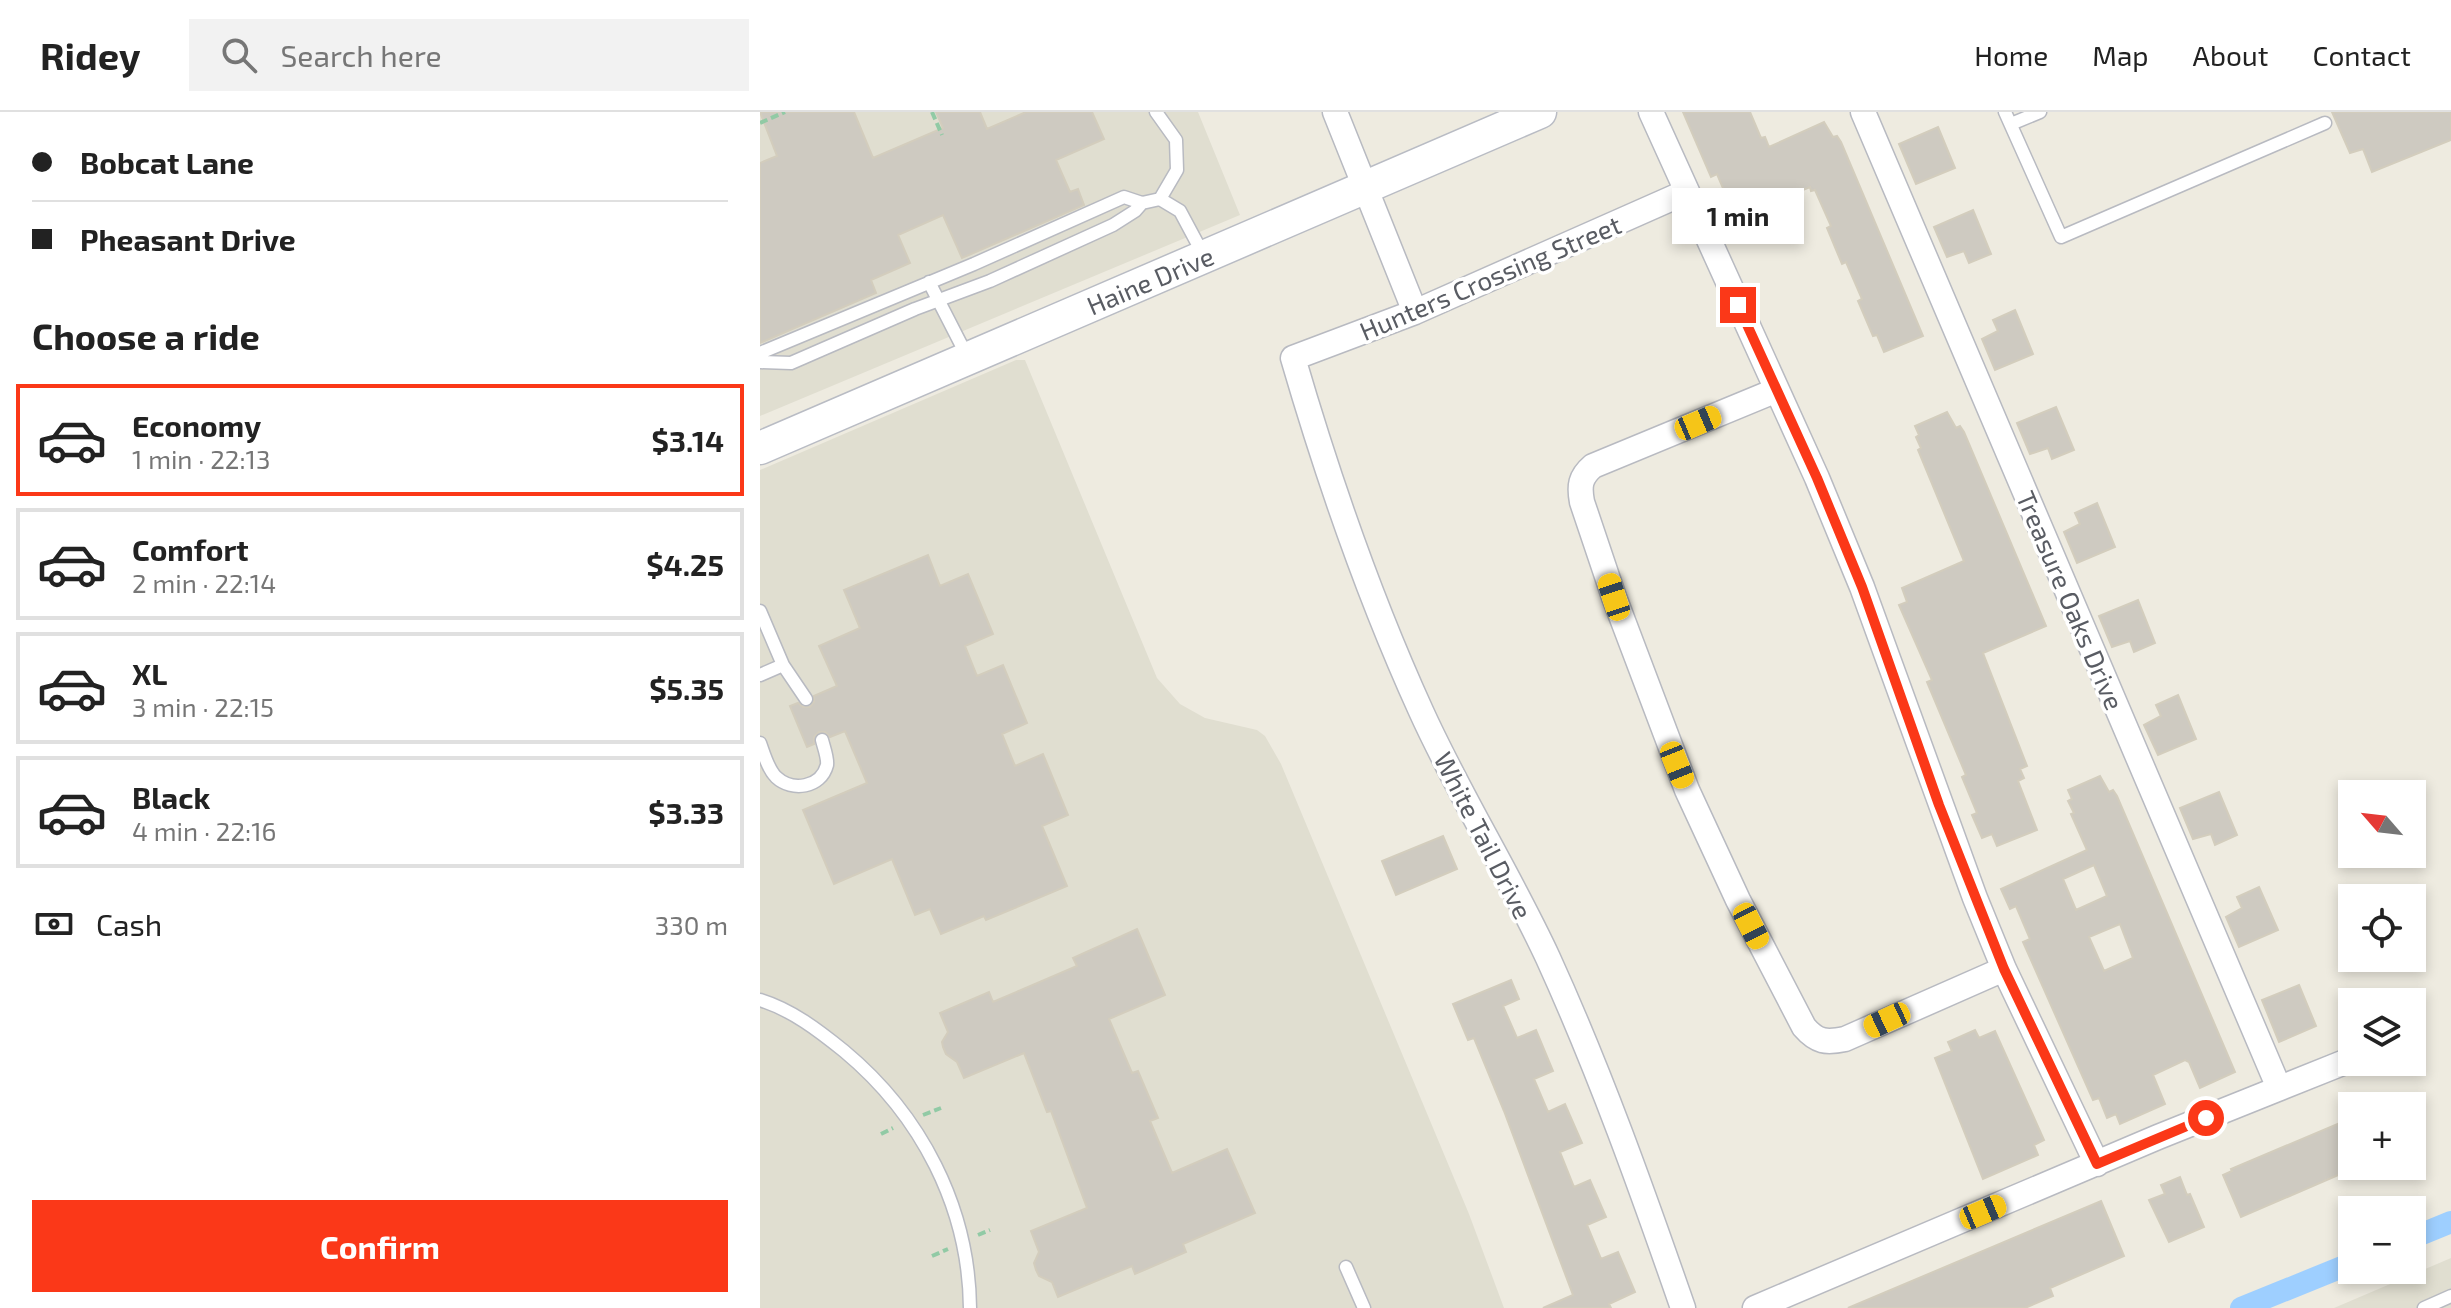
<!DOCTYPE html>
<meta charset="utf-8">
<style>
:root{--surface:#fff;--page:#f2f2f2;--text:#222;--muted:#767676;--line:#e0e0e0;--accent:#fb3818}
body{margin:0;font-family:"Exo 2",sans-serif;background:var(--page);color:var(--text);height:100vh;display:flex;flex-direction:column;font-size:30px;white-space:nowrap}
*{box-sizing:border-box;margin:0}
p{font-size:26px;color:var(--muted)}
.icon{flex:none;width:44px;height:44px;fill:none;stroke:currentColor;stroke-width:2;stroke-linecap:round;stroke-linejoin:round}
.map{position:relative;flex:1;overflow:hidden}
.panel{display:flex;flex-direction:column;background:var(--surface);width:760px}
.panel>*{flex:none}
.banner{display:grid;align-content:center;height:176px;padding:0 32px;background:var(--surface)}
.needle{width:52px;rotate:298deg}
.controls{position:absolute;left:1578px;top:668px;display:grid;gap:16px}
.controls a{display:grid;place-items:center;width:88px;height:88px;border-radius:0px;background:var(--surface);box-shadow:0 4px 12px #0003;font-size:40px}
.end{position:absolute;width:36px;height:36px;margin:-18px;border:10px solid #fb3818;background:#fff;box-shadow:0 0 0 4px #fff}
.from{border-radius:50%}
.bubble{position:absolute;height:56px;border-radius:0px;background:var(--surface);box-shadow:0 4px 12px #0003;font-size:26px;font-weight:700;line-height:56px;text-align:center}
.car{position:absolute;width:24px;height:48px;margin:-24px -12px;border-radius:10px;box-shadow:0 0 6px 2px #0007;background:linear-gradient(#f5c518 24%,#345 0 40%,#f5c518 0 76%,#345 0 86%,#f5c518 0)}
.banner b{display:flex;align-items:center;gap:28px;height:76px;font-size:30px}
.banner b+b{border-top:2px solid var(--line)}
.banner i{width:20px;height:20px;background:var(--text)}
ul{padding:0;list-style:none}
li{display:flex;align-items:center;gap:24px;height:112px;margin:0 16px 12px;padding:0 16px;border:4px solid var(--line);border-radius:0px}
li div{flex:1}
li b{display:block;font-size:30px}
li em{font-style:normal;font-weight:700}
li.selected{border-color:var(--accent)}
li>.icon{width:72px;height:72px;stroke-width:1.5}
h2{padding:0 32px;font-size:36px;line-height:96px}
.pay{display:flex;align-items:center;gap:20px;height:88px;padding:0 32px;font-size:30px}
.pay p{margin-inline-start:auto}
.action{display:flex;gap:16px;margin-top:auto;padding:16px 32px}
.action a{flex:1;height:92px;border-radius:0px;background:var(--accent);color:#fff;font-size:32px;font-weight:700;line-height:92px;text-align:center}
header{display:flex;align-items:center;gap:48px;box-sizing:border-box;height:112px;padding:0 40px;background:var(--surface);border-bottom:2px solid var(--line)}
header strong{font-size:38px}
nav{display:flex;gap:44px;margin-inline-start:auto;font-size:28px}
.search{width:560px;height:72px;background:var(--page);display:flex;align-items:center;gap:20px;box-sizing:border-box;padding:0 28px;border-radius:0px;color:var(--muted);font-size:30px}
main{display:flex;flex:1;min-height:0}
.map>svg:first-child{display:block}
.education{fill:#e0ded0}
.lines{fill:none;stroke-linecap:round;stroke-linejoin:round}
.canal{stroke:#9ecfff;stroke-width:22}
.building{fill:#cecac1;stroke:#d3cdbd;stroke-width:2;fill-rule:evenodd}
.lane-casing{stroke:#b8bac1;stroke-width:15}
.street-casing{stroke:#b8bac1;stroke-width:27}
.secondary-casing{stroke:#b9bcc4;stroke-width:35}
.path{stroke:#91caa5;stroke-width:4;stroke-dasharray:8 4;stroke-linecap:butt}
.lane{stroke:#fff;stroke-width:12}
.street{stroke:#fff;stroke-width:24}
.secondary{stroke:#fff;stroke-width:32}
.route{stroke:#fb3818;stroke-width:10}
.labels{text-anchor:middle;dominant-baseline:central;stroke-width:7;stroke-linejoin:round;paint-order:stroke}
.street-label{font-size:26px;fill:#595c63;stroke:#fff}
</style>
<header>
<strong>Ridey</strong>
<div class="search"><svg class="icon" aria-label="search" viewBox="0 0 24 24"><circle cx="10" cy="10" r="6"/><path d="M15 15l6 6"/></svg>Search here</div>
<nav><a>Home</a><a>Map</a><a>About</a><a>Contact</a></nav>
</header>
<main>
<section class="panel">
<div class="banner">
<b><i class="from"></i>Bobcat Lane</b>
<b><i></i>Pheasant Drive</b>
</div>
<h2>Choose a ride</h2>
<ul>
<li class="selected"><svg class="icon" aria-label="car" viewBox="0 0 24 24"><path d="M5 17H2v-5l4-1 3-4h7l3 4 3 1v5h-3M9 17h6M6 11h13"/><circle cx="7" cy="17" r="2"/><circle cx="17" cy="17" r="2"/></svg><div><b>Economy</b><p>1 min · 22:13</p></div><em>$3.14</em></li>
<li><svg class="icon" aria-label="car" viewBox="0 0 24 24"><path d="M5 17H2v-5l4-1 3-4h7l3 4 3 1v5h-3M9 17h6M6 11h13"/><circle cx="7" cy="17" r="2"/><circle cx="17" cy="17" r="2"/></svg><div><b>Comfort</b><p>2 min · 22:14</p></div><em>$4.25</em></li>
<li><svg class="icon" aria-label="car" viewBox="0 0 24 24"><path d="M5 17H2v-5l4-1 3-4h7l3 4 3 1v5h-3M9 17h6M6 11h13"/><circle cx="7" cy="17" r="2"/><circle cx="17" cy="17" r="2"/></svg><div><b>XL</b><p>3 min · 22:15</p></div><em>$5.35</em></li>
<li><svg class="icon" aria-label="car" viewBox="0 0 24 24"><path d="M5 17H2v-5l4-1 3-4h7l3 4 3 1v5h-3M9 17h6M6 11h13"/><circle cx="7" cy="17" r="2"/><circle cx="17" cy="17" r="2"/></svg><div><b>Black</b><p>4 min · 22:16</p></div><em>$3.33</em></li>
</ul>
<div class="pay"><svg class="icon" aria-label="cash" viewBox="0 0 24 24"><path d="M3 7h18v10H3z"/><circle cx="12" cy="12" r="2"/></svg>Cash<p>330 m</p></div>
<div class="action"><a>Confirm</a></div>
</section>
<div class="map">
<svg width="1691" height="1196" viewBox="0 0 1691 1196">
<rect width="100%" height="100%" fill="#eeebe0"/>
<path class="education" d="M0 0H438L480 103 0 304Z
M256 248H265L397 566 420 592 445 606 497 618 505 624 521 652 709 1102 744 1196H0V358Z
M1691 1146V1196H1574Z"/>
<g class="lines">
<path class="canal" d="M1652 1126 1691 1110
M1481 1196 1592 1151"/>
</g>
<path class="building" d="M0 0H94L113 46 183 16 176 0H220L227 17 266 0H332L344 27 296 48 310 80 318 77 324 93 202 146 183 103 138 123 150 151 111 168 116 181 0 231V51L17 44Z
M923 0H990L1001 26 1005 25 1009 35 1064 10 1073 25 1077 24 1081 30 1163 224 1124 240 1117 223 1113 224 1098 189 1102 187 1086 150 1082 152 1067 116 1071 114 1055 78 1051 79 1050 75 1019 88 1022 95 979 114 957 62 951 65Z
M1572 0H1691V28L1612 60 1603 37 1590 41Z
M1178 15 1195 56 1156 72 1139 32Z
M1213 98 1231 142 1209 151 1204 139 1187 145 1174 115Z
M1255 198 1273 242 1235 258 1222 227 1238 219 1233 208Z
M1296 295 1314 338 1292 347 1288 336 1270 342 1257 311Z
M1187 300 1196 316 1200 314 1204 320 1286 514 1223 541 1267 654 1260 657 1264 666 1258 669 1277 718 1237 734 1232 722 1222 726 1212 703 1217 701 1202 665 1206 663 1167 570 1172 568 1139 493 1147 490 1142 476 1204 449 1158 338 1161 336 1156 325 1159 323 1155 314Z
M1337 391 1355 435 1317 451 1304 420 1320 412 1315 401Z
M168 443 180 474 208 462 233 522 205 534 217 564 243 553 267 611 242 622 255 654 283 642 308 703 282 714 307 774 226 808 224 804 181 822 170 797 155 803 132 747 74 772 43 698 107 671 85 619 70 625 65 620H59L54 625V632L47 635 30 594 38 591 43 595H50L54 590V584L77 574 59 534 100 516 84 478Z
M1378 488 1395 531 1374 540 1370 529 1352 535 1339 504Z
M1418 583 1436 627 1398 643 1384 613 1401 604 1396 593Z
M1340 664 1349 680 1353 678 1357 684 1475 960 1440 976 1429 950 1425 948 1393 963 1405 992 1360 1012 1356 1002 1347 1006 1339 986 1333 988 1263 830 1270 827 1256 794 1250 797 1241 777 1327 738 1311 702 1314 701 1308 689 1312 687 1308 678ZM1334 753 1347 784 1316 798 1303 767ZM1360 812 1373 846 1344 859 1329 825Z
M1459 680 1477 723 1455 733 1451 722 1433 727 1420 696Z
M683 724 697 757 636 783 622 749Z
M1499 775 1518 818 1479 835 1466 805 1482 796 1477 785Z
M377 817 405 883 349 907 372 961 378 959 398 1006 390 1009 412 1061 467 1037 495 1101 423 1132 426 1140 375 1162 372 1154 298 1185 292 1170 279 1164 276 1158 274 1151 279 1140 271 1119 327 1096 291 999 287 1000 264 941 204 966 197 950 186 942 183 935 182 930 188 920 180 901 229 880 233 890 317 854 313 846Z
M751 868 759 887 743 894 757 926 776 918 793 959 774 967 788 1000 805 992 822 1031 800 1040 814 1075 830 1068 846 1105 827 1113 841 1147 858 1140 875 1180 849 1192 851 1196H783L813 1183 744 999 714 926 708 928 693 892Z
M1539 873 1556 914 1519 930 1502 888Z
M1215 918 1219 926 1235 919 1284 1028 1274 1033 1278 1043 1223 1067 1175 946 1192 939 1188 930Z
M1587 1008H1592V1057L1481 1105 1463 1063 1472 1059 1471 1057Z
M1420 1065 1427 1083 1430 1082 1444 1115 1409 1130 1389 1088 1405 1082 1401 1073Z
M1341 1089 1364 1144 1290 1176 1293 1184 1265 1196H1088Z"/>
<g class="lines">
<defs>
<path id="lane" d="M396 0 416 28 417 58 400 87
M1245 0 1301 125 1565 11
M1251 12 1280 0
M169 170 208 246
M0 241 214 152 364 85 382 91 400 87 420 99 443 142
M0 250 31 251 155 197 230 169 353 113 375 99 382 91
M0 499 23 553 0 563
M23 553 46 587
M0 631C4 642 8 657 16 665 32 680 61 676 67 653 68 646 64 636 62 628
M0 888C32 898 58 918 84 939 161 1003 209 1095 210 1196
M586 1155 604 1196
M1664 1196 1691 1184"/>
<path id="street" d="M575 0 655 200
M891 0 1057 366 1102 475 1215 786 1244 857 1337 1052
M1103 0 1519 976
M1017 278 833 354C820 365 819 374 822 390L854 485 927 678 978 788 1044 915C1057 930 1066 931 1085 927L1244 857
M923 1196C882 1078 840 960 788 846 749 762 699 683 661 599 609 485 568 366 533 246L655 200 926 80
M995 1196 1398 1025 1585 950"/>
<path id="secondary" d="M0 336 780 0"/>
</defs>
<use href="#lane" class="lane-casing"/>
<use href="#street" class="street-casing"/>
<use href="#secondary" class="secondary-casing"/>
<path class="path" d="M172 0 182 23
M0 11 25 0
M163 1003 181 996
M121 1022 133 1016
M218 1123 230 1118
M172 1144 188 1137"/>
<use href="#lane" class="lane"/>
<use href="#street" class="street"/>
<use href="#secondary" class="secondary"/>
</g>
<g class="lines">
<path class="route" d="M978 193 1057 366 1102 475 1179 693 1244 857 1337 1052 1446 1006"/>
</g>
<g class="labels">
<g class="street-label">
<text transform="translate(730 165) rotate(-23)">Hunters Crossing Street</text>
<text transform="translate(390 168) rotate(-23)">Haine Drive</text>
<text transform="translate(1311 488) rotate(67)">Treasure Oaks Drive</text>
<text transform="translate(724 723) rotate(63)">White Tail Drive</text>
</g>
</g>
</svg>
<div class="controls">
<a><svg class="needle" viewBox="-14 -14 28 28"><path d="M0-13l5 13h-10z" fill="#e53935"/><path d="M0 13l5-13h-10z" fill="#767676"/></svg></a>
<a><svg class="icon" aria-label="locate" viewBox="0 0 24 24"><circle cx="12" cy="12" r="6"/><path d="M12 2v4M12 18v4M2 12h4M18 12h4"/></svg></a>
<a><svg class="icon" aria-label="layers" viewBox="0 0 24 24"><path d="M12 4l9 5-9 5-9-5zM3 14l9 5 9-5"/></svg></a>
<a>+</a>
<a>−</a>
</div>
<i class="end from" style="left:1446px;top:1006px"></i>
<i class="end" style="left:978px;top:193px"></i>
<div class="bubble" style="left:912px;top:76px;width:132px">1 min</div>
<i class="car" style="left:938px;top:311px;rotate:67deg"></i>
<i class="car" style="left:854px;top:485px;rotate:342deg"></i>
<i class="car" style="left:917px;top:653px;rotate:158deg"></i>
<i class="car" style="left:991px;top:814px;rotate:153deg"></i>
<i class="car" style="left:1127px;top:908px;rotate:245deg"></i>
<i class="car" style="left:1223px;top:1100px;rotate:67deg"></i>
</div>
</main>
